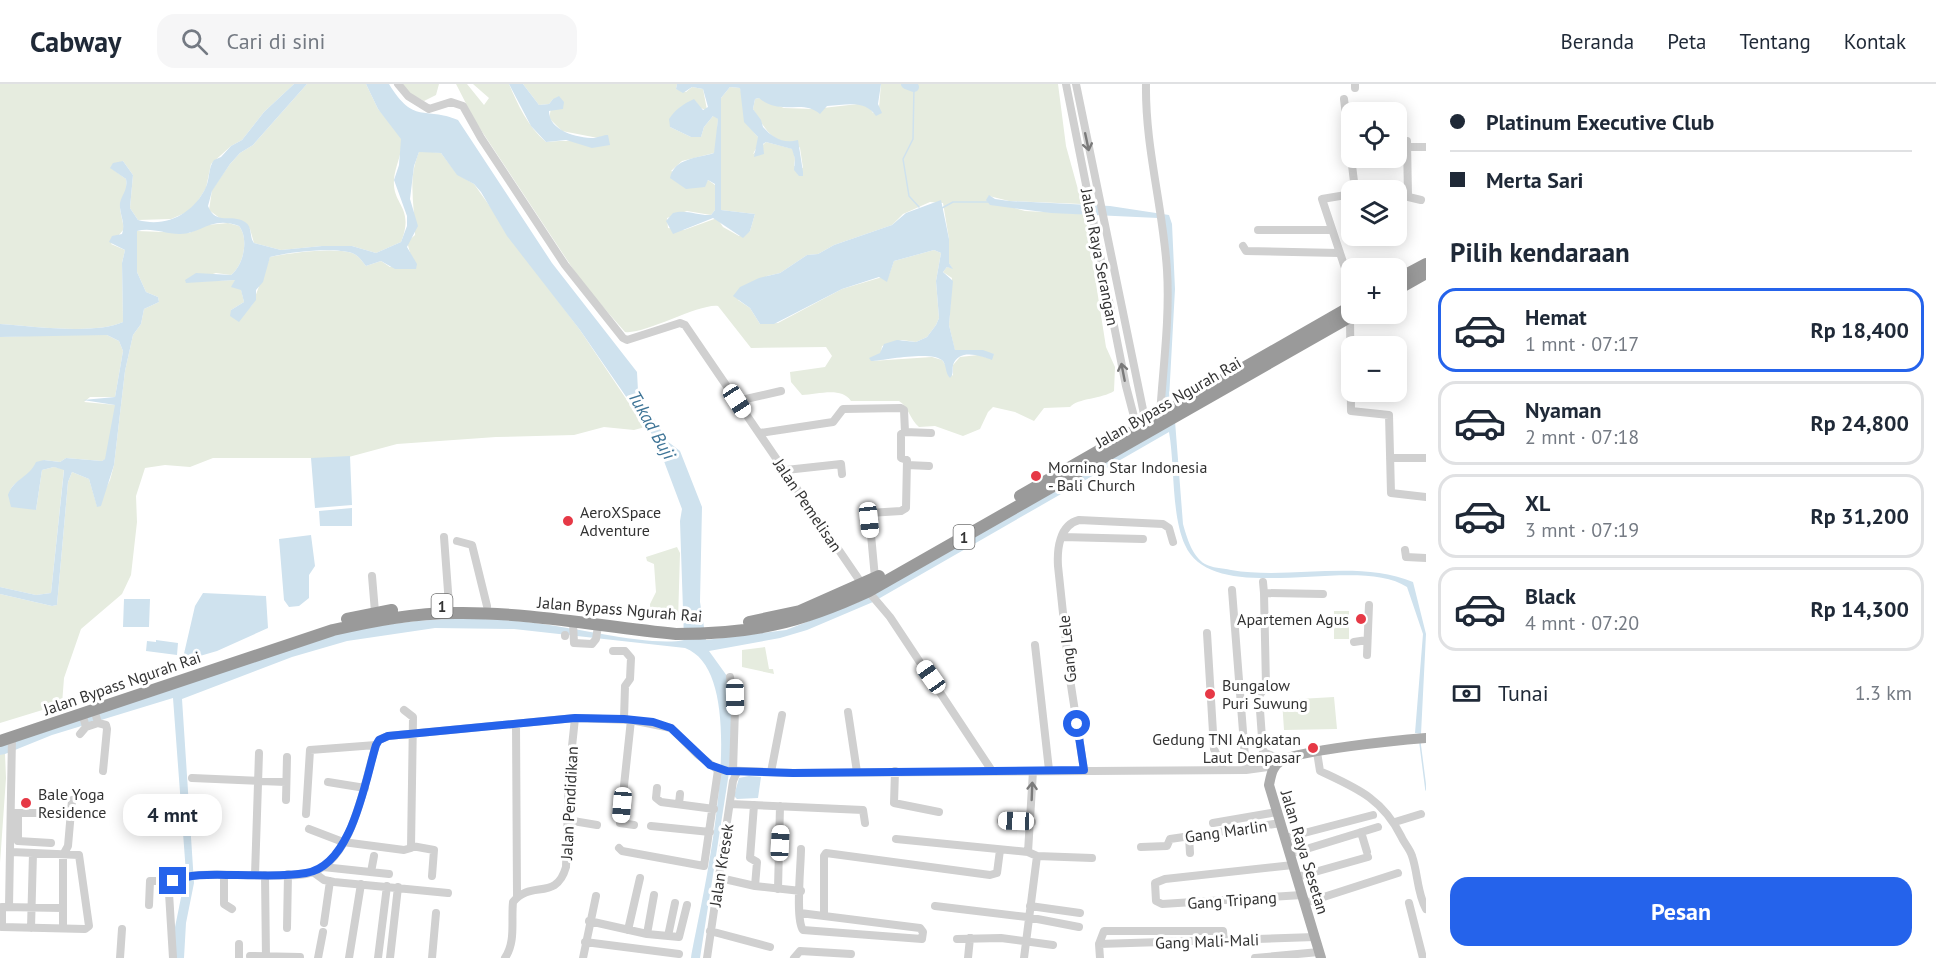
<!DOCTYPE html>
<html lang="id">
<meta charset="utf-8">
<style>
:root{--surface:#fff;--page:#f6f6f7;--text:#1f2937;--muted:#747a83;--line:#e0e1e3;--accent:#2563eb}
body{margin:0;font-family:"PT Sans",sans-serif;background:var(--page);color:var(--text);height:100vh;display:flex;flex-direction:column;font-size:22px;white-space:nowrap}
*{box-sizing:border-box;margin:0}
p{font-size:20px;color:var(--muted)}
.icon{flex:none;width:33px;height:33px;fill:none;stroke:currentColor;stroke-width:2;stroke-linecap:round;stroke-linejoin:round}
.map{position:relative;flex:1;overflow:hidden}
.side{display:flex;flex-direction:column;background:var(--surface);width:510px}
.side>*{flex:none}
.guide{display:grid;align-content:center;height:132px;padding:0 24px;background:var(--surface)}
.fabs{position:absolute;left:1341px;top:18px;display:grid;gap:12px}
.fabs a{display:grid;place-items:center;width:66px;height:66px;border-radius:12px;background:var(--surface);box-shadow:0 3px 15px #0003;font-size:30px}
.end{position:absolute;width:27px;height:27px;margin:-14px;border:8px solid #2563eb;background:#fff;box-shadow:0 0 0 3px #fff}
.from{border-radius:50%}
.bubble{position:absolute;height:42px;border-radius:18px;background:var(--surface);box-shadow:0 3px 15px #0003;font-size:20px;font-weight:700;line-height:42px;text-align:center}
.car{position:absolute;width:18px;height:36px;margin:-18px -9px;border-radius:8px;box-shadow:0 0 4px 2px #0007;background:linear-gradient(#fff 24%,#345 0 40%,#fff 0 76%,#345 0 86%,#fff 0)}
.guide b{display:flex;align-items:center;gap:21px;height:57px;font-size:22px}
.guide b+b{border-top:2px solid var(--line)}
.guide i{width:15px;height:15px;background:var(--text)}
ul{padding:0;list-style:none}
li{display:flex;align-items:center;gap:18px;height:84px;margin:0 12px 9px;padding:0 12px;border:3px solid var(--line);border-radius:18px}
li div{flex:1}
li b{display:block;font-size:22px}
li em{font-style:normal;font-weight:700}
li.on{border-color:var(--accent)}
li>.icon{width:54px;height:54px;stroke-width:1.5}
h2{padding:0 24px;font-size:27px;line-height:72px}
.pay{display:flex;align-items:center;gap:15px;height:66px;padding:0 24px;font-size:22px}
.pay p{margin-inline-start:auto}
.cta{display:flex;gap:12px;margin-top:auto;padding:12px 24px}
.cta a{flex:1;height:69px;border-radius:18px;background:var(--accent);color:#fff;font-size:24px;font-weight:700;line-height:69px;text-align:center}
header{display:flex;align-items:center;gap:36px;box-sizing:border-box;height:84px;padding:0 30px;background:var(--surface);border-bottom:2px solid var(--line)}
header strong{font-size:28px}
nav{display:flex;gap:33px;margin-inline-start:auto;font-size:21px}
.search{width:420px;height:54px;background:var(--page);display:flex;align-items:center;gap:15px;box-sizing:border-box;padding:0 21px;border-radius:18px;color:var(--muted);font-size:22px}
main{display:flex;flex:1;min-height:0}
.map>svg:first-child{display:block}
.green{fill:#e6ecdf;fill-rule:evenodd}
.water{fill:#cfe2ee}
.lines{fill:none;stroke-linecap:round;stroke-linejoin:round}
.stream{stroke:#cfe2ee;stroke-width:1.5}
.river{stroke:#cfe2ee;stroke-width:10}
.minor{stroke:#d0d0d0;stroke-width:8}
.major{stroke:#ababab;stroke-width:10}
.highway{stroke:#9a9a9a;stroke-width:12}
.oneway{stroke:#7a7a7a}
.route{stroke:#2563eb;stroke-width:8}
.poi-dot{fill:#e63946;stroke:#fff;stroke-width:2}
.labels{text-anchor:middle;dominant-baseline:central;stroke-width:6;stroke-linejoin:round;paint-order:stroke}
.shield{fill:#fff;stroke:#707070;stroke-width:1.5}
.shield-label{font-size:15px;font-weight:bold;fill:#333}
.street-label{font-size:16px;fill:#333;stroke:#fff}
.poi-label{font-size:16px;fill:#333;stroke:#fff;text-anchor:start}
.water-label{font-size:18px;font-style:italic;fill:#3f7597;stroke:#fff}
</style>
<header>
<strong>Cabway</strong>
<div class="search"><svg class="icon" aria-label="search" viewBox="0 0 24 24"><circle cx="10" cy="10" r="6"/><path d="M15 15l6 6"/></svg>Cari di sini</div>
<nav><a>Beranda</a><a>Peta</a><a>Tentang</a><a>Kontak</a></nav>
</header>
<main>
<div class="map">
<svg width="1426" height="874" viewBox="0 0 1426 874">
<rect width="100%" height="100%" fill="#fff"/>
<path class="green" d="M0 0H294L264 28 242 56 231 62 211 80 206 104 192 126 171 135 138 136 130 124 133 91 123 77 111 84 126 95 127 105 120 125 124 145 111 160 125 166 122 179 123 238C95 251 31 242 0 240Z
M307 0H366L378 25 400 50C405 67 395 80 394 96 392 121 415 123 401 158L376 169 352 162H322L281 166 254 159 250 145 240 136 221 135 209 126 212 106 230 80 240 69 253 61Z
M402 0H439L436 11 424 17 410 10Z
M456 0H467L484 21 489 14 473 0H509C518 21 528 43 546 58 565 56 579 58 598 54L562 47 549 34 553 15 549 20 539 21 523 0H677L676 5 686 8 692 3 703 5 707 26 700 24 696 18 670 43 691 53H701L704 43 713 32H716L718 35 716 65 714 69 682 77 671 87 706 99 708 96 715 101V126L711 131 687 127 667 134 668 144 684 146 717 134 723 143 739 152 750 147 755 130 721 126V14L730 3 740 4C747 28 739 32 758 53V61L753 70 766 58 793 65 795 75 794 82 803 84 800 64 795 57C773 63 762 40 753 25L755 15 759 14 784 24 814 25 858 20 869 23 873 29 879 24 881 0H1058L1066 62 1082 120 1009 117 989 112 987 116 1025 127 1085 130 1106 263 1115 283 1114 307C1102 315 1078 314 1070 323L1044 324 1034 337 1015 328 993 323 988 328 980 345 963 352 935 342 919 343C910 336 909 323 899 317H851C841 302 817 311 802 311L791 298 790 288 825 283 832 272 826 263 751 264 718 222C700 219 644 251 625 248L583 200 475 37ZM930 118 943 119 949 155V179L952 184 947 183 943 188 952 194 949 241 955 267 994 270 988 274 978 271 960 273 953 281V292L942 276 932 273 872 277 870 275 881 269 882 262 902 256 916 258 927 253 936 241 939 234 936 197 941 169 934 166 894 177 889 191 842 205 778 239 760 240 750 224 738 216 767 192 780 189 807 171 818 170 834 161 892 141 903 130Z
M425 67 441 69 457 90 474 100 501 138 502 143 580 246 645 343 634 346 604 343 574 351 496 353 397 360 345 374H213L190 383 165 381 145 384 136 412 137 438 131 491 122 510 81 545 64 594 62 620 0 639V510L52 522 57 521 68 398 72 388 89 395 97 422 110 396 114 381 125 287 133 251 141 240 144 225 159 218 158 213 146 208 137 188V147L189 149 207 141 228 139 239 142C249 154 244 181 231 191L216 189 186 198 236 196 234 200 241 205 244 218 231 226V232L241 233 252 221 270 173C289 169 333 163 352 169 358 171 362 177 366 182L381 177 390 183 411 172 407 158 415 151C415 122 407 96 419 68Z
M78 250 107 251 119 257 123 267 115 313H90L84 318 116 321 106 375 102 377 66 374 60 378 44 376C39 380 35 386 29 390 19 398 8 400 9 416L36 426 42 386 54 383 64 385 51 509 36 511 0 503V253Z
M677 463 680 469 678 537 651 536 650 520 656 508 654 480 647 477 646 473Z
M1334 527H1349V555H1334Z
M765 563 769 585H773L774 590 742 583V566Z
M1334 613 1337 645 1284 646 1282 616Z
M2 670H5L6 694 0 779V671Z"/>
<path class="water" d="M294 0H307L253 61 240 69 230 80 212 107 208 122C216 142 231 129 245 138 253 143 249 153 254 159L281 166 322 162H352L376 169 401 158 407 142V132L394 96 399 81 401 55 378 25 366 0H389C414 41 424 22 458 36L552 179 637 288 638 307 667 357 680 367 702 423 700 518 706 556 786 546 861 517 1090 385 1164 321 1169 229 1158 134 1051 129 990 121 986 116 989 111 995 115 1009 117 1110 122 1169 131 1172 140 1175 205 1169 315 1175 337 1183 440C1187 454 1192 472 1205 480 1212 484 1222 484 1231 486 1290 496 1358 475 1413 498L1426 550 1421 650 1415 649 1423 550 1407 503C1357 469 1214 526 1185 461 1171 430 1175 382 1169 348L873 518 807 546 780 554 709 567 727 592 732 615 730 682 700 874H691C701 816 757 591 685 564L514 545 435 544 347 557 292 573 182 615 194 799 186 839 184 874H176L174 848 186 789 173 614 52 651 5 670 0 671V662L332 551C402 535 471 530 542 540 577 544 653 563 684 556L680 437 682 425 656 356 580 246 507 152 481 108 474 100 457 91 441 69 419 68 414 82 410 115 418 142 407 163 417 180 416 185H395L381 177 366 182C362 177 358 171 352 169 333 163 289 168 270 173L263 198 256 206V216L239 238 230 232 231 226 244 218 241 206 231 203 235 196 186 199 185 196 196 189 231 191C244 181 249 154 239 142 211 131 200 151 179 150 165 150 151 143 137 147V188L146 208 158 213 159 218 144 225 141 240 133 251 125 287 114 381 101 422 97 423 89 395 72 388 68 398 57 521 52 522 0 510V503L36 511 51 509 64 386 54 383 42 386 36 426 11 423 8 411C14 394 29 394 36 378L44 376 60 378 66 374 102 377 105 375 115 321 83 316 115 313 123 267 119 257 107 251 0 253V240C31 242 95 251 123 238L122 179 125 166 109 158 112 152 122 150C126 139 119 130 120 119 122 110 128 106 126 95L110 84 113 79 123 77 133 91 130 124 138 136C167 144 194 129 206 103 210 94 208 84 214 76L221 73 231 62 242 56 264 28Z
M509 0H523L539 21 549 20 553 15 559 12 564 18 563 25 549 27C549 47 577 54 594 54 600 53 603 51 608 51L610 61 592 64 566 56 546 58 531 42Z
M677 0H881L878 20 882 29 876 32C865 15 845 21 827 22L820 30C802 14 781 33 759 14L755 15 753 25 761 36 763 43C773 54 783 60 798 56L803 88V92H799L794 86 795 75 792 65 766 58 763 60 764 70 754 73 758 53 744 38 740 4 730 3 721 14V126L755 130 750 147 743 154 713 134 673 150 666 137 673 129C687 125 698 132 711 131L715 126V100L708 96 705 103 686 105 670 94C674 74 698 74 714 69L718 35 713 32 704 43 701 53H691L670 43 669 35C676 25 683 20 694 15L703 26 708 23 703 5 692 3 683 9 676 5Z
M941 116 949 155V179L953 185 947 183 943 188 953 197 949 241 955 266H983L994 270 992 276C981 272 959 264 953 281 952 286 954 290 950 294 945 289 947 283 943 277 933 266 886 276 871 277L869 274 880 269 884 260 897 256 916 258 927 253 936 241 939 234 936 197 941 169 934 166 894 177 887 198 879 193 842 205 774 240H760L750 224 733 212 740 203 759 194 780 189 807 171 818 170 834 161 892 141 906 129Z
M350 372 352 421 315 424 311 374Z
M352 424V442H320L319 427Z
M311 451 315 482 309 491V514L299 522 289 523 284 516 279 455Z
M203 509 266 512 268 544 217 567 186 576 183 574 195 522Z
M124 515H150L149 543H123Z
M156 556 178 559 177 571 146 567 147 557 156 558Z
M749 692 761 693 758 714 737 715 734 712 739 694Z"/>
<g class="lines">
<path class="stream" d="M914 3 913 55 903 75 909 112 919 123
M942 124 953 118H989
M1420 659 1426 706"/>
<path class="river" d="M906 0 914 3"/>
<path class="minor" d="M398 0 408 12 429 25 451 18 463 22 481 54 565 181 623 254 627 256 680 239 685 241 862 500 890 533 992 687
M1066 0 1126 302 1137 344
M1076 0 1146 340
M1146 0C1145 63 1163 123 1167 186 1170 234 1163 283 1160 331
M1355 0V4
M1344 15 1355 106
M1407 57 1408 113
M1407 63H1426
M1396 110 1421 116
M1258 146H1331
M1243 162 1246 167 1339 169
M1348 224 1346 187 1322 115 1352 110
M1350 233 1351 327 1389 331 1391 409 1426 413
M737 317 781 307
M760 349 833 338 843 325 901 324 904 326 905 348 931 349
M1390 374H1426
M907 381 929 382
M786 386 841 380 842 390
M444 453 449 521
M1062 453 1143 455
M457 457 472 461 487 522
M1405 466 1406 473 1426 474
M372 492 375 528
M875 494 869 429 901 427 906 424 907 376 901 374V350L905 348
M1263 498 1264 509
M1232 506 1246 686
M573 539 574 559 592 560 596 555 598 542
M1207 549 1214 665 1223 684
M565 552V551
M1354 558 1367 556
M1035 561 1049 686
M613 567H625L631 574 630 595 625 602 624 635
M1367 571 1369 521
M730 593 735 625 733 687
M94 625 98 639 106 641 107 645 103 687
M848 628 857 688
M82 629 86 643 98 639
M631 636 620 739 634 741
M516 640 517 812
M80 650 86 643
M1317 668 1320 687C1356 704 1382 714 1401 752 1404 759 1410 765 1412 772 1418 789 1417 809 1426 825
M1282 676 1263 668 1259 612 1266 602 1264 509 1323 510
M1084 686 1070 595 1058 482C1057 466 1059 441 1079 436L1163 440 1169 444 1173 458
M895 687 894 719 939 728
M771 688 782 631
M192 694 286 698
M328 698 365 704
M657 704 656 714 661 718 714 725
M286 716 287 673
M679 720 680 710
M730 720 863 726 865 739
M754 721 750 774 757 778 755 802
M13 729H49
M18 729V757L51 759
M306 730 310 666 376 661
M567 736 597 741
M1001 737 1032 738
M1395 738 1421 730
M1213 739 1277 728
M651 742 710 748
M309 745 343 758 404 766 411 764 413 633 404 626
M1361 748 1367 768
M1189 753 1190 769
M1285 754 1373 731
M896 755 1028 768 1037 772 1092 774
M412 762 434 766 432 792
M1141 763 1167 762 1170 755 1281 739
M619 764 622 767 704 782 718 686
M11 768 79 771 89 842 85 845 2 843V823L63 824
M1028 768 1033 687
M1290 770 1378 743
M1293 781 1165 795 1155 799 1156 817 1162 820 1302 811
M323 783 389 790
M313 788 324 796 334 798 448 809
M371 788 374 772
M224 791V820L232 825
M255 791 259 669
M265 791 266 874
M1297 793 1368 773
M720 794 755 802 801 807
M778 805 780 722
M1305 819 1398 789
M1409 819 1423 874
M149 821 150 797H173
M935 822 1027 833 1079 843
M1030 822 1080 829
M9 823 12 653
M800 829 920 844 923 848 922 855 803 846C795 835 801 782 801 765
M824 831V772L826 769 990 791 997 789 1000 766
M589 837 647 850 679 853 687 821
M324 839 330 797
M31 844 33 769
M63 844V771L68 762 72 716
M287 844 288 790
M628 846 640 794
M710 847 770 863
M647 850 654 811
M668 852 675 819
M957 855 1001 854 1053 861
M585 858 679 870
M239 860V874
M1099 860 1315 853
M250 872 300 873
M120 874 122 845
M173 874 169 809 173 797C193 788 220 791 242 791 263 791 286 793 306 790 353 782 364 697 376 661L379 656 388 652 575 634 631 636 671 644 697 670 718 686 793 689 1246 686 1275 682
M318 874 323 848
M349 874 361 800
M378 874 387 802
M390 874 398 803
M432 874 436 829
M505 874C516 857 511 838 513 818 531 795 556 818 566 783L569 691 575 634
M583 874 596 812
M707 874 733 697 737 688
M794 874 800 867 851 870
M968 874 970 854
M1024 874 1037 772
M1100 874 1099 860 1104 847H1223L1224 857
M1255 874 1319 868"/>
<path class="major" d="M1321 874 1269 701C1271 692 1272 682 1281 677 1298 666 1401 656 1426 654"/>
<path class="highway" d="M1396 196 1426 180
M1396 206 1426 189
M1020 412 1352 222
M347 535 392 526
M749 538 800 527 879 492
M0 657 333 546C373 537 414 529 456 529 529 528 603 543 676 550 752 550 800 539 869 507L1355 230"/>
</g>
<defs><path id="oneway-shaft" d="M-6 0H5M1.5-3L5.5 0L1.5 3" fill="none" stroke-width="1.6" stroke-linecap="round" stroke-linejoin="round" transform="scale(1.5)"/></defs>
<g class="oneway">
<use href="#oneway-shaft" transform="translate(1087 58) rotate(78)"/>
<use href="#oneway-shaft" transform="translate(1123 288) rotate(-101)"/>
<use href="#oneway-shaft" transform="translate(1032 707) rotate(-88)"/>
</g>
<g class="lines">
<path class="route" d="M173 797C192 789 217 791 237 791 259 791 284 793 306 789 352 782 365 697 376 661L379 656 388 652 575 634 624 635 653 638 671 644 710 681 727 687 793 689 1084 686 1077 640"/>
</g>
<g class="poi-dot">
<circle cx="1036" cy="392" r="6"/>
<circle cx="568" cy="437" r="6"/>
<circle cx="1361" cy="535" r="6"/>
<circle cx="1210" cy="610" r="6"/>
<circle cx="1313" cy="664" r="6"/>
<circle cx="26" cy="719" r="6"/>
</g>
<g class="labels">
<g class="shield">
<rect x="953.5" y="441" width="21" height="24" rx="4.5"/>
<rect x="431.5" y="510" width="21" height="24" rx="4.5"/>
</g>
<g class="shield-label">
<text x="964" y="453">1</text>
<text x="442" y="522">1</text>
</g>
<g class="street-label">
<text transform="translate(1100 173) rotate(79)">Jalan Raya Serangan</text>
<text transform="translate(1168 318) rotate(-30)">Jalan Bypass Ngurah Rai</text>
<text transform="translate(808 421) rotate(56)">Jalan Pemelisan</text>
<text transform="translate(620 525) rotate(5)">Jalan Bypass Ngurah Rai</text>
<text transform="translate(1067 565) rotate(-96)">Gang Lele</text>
<text transform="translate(122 599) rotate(-19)">Jalan Bypass Ngurah Rai</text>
<text transform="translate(569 719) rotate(-87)">Jalan Pendidikan</text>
<text transform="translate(1226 747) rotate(-8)">Gang Marlin</text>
<text transform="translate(1305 768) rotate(73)">Jalan Raya Sesetan</text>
<text transform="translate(721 781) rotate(-81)">Jalan Kresek</text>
<text transform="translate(1232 816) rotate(-4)">Gang Tripang</text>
<text transform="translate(1207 857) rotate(-2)">Gang Mali-Mali</text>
</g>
<g class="poi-label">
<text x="1048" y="383">Morning Star Indonesia<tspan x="1048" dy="18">- Bali Church</tspan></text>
<text x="580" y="428">AeroXSpace<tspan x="580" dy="18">Adventure</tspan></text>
<text x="1349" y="535" text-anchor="end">Apartemen Agus</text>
<text x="1222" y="601">Bungalow<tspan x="1222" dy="18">Puri Suwung</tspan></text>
<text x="1301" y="655" text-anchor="end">Gedung TNI Angkatan<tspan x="1301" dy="18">Laut Denpasar</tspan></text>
<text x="38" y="710">Bale Yoga<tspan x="38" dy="18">Residence</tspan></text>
</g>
<g class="water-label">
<text transform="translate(652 341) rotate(60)">Tukad Buji</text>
</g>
</g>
</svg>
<div class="fabs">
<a><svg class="icon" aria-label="locate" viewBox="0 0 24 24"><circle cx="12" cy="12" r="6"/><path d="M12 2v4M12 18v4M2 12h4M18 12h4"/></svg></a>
<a><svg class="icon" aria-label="layers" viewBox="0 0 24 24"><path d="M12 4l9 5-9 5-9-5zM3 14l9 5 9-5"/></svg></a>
<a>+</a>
<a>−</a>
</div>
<i class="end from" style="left:1077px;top:640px"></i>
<i class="end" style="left:173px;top:797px"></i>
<div class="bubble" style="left:123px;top:710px;width:99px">4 mnt</div>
<i class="car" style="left:737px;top:317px;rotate:147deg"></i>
<i class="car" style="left:869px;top:436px;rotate:174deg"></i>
<i class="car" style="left:931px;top:593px;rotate:325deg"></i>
<i class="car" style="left:735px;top:613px;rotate:179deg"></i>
<i class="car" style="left:622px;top:721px;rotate:185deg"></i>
<i class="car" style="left:1016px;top:737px;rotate:272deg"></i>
<i class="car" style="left:780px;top:759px;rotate:3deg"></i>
</div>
<section class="side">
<div class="guide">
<b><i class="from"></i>Platinum Executive Club</b>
<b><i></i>Merta Sari</b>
</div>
<h2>Pilih kendaraan</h2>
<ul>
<li class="on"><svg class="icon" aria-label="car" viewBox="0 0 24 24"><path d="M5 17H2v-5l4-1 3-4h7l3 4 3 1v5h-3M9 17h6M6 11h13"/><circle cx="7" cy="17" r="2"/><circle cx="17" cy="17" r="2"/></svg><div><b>Hemat</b><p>1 mnt · 07:17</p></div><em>Rp 18,400</em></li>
<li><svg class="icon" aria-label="car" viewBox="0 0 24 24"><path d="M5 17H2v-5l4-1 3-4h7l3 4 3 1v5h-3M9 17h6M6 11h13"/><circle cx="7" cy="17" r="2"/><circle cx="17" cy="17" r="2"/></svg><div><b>Nyaman</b><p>2 mnt · 07:18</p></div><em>Rp 24,800</em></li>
<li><svg class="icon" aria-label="car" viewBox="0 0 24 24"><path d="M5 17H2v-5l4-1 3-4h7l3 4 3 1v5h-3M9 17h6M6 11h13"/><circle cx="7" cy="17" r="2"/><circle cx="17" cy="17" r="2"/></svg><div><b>XL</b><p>3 mnt · 07:19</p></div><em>Rp 31,200</em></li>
<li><svg class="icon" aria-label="car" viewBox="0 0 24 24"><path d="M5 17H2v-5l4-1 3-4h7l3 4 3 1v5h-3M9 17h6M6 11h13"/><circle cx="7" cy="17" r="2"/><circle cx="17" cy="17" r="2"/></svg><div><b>Black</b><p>4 mnt · 07:20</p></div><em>Rp 14,300</em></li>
</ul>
<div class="pay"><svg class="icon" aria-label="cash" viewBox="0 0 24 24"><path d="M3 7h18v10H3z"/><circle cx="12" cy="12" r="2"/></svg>Tunai<p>1.3 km</p></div>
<div class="cta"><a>Pesan</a></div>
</section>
</main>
